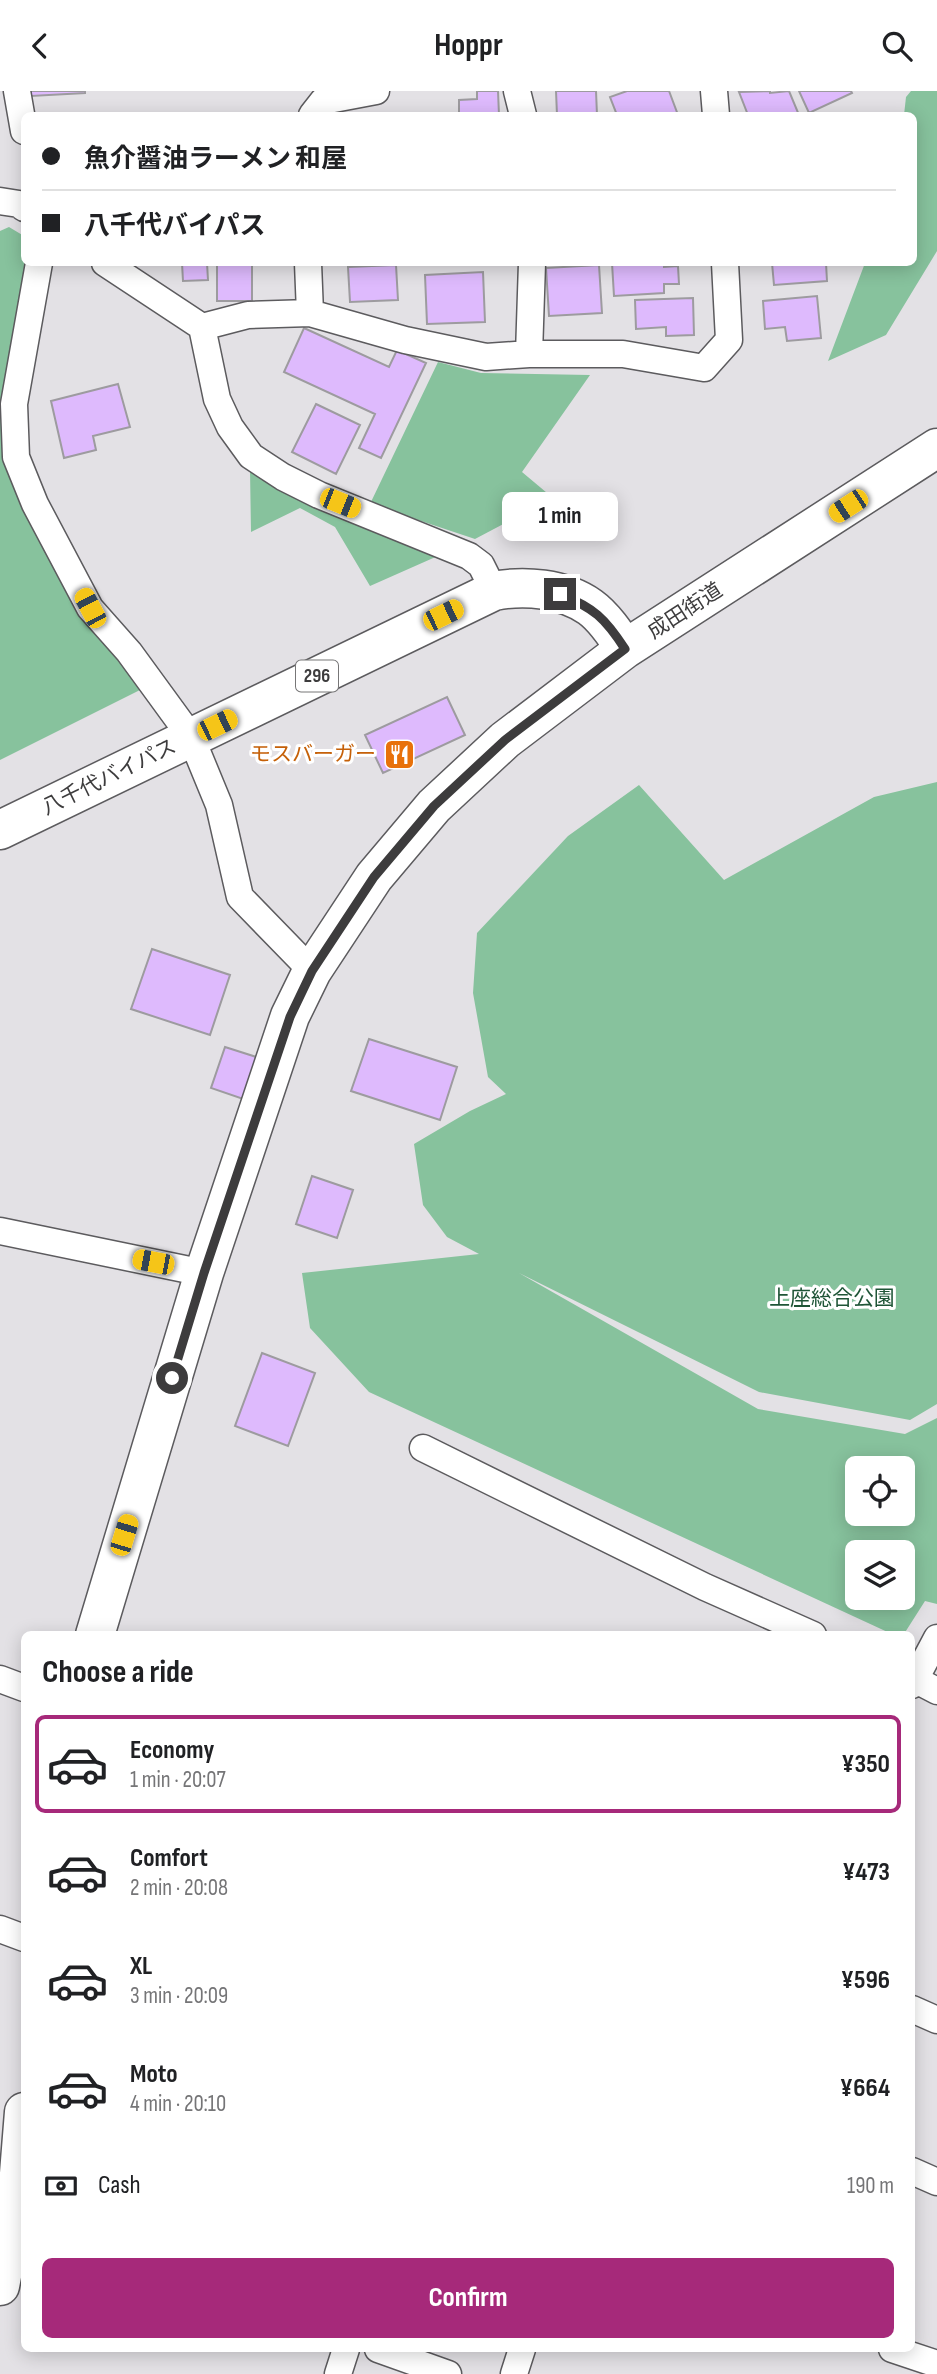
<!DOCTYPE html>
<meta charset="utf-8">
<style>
:root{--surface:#fff;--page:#f2f2f2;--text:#202124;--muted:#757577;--line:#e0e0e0;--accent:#a6297a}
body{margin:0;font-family:"Sofia Sans Condensed","Noto Sans JP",sans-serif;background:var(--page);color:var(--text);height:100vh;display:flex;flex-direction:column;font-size:26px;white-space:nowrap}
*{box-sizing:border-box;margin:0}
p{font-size:23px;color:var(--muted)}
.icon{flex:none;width:38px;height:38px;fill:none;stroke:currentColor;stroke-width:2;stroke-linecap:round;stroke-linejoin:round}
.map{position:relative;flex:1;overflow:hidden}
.panel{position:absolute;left:21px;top:1540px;width:894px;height:721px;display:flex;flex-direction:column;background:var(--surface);border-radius:10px;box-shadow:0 4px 18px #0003}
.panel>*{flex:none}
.banner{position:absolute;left:21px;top:21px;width:896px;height:154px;border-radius:10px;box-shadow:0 4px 18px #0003;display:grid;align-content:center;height:154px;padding:0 21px;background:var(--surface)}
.controls{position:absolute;left:845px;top:1365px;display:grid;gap:14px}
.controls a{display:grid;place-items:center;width:70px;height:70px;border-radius:10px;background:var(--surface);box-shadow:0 4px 18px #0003;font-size:35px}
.end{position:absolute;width:32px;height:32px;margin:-16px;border:9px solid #3d3c3d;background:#fff;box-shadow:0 0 0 4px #fff}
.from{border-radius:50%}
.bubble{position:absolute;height:49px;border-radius:10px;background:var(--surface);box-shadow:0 4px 18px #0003;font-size:23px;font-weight:700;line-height:49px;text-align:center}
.car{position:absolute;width:21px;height:42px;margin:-21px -10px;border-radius:9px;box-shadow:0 0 5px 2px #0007;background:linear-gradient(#f5c518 24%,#345 0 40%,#f5c518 0 76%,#345 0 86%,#f5c518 0)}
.banner b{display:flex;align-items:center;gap:24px;height:66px;font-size:26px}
.banner b+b{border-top:2px solid var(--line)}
.banner i{width:18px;height:18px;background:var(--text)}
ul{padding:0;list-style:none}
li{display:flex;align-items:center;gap:21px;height:98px;margin:0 14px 10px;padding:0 7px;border:4px solid transparent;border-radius:10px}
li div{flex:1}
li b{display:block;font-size:26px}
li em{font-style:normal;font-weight:700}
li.active{border-color:var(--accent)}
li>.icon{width:63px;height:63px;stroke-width:1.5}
h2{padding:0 21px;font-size:32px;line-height:84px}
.pay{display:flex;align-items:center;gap:18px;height:77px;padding:0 21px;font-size:26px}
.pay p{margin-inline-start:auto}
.primary-button{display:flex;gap:14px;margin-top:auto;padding:14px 21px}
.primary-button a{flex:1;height:80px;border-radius:10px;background:var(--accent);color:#fff;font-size:28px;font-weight:700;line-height:80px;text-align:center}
header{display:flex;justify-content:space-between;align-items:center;height:91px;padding:0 21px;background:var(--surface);font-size:32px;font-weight:700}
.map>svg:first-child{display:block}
.green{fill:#87c29d;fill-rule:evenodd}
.building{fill:#debafd;stroke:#9d9b9f;stroke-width:2}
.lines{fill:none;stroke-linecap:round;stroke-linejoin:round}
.street-casing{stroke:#5c5b5e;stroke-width:29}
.highway-casing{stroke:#5c5b5e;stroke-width:41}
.street{stroke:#fff;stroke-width:26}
.highway{stroke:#fff;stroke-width:38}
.route{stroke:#3d3c3d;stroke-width:9}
.labels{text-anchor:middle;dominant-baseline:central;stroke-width:6;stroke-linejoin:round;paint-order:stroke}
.shield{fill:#fff;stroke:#777677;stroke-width:2}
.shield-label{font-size:19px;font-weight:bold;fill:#3d3c3d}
.street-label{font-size:21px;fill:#3d3c3d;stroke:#fff}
.food-label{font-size:21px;fill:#c56008;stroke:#fff;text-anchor:end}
.park-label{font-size:21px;fill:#1f5537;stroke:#fff}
</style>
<header><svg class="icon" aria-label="back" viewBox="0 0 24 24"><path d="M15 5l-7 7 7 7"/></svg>Hoppr<svg class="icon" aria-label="search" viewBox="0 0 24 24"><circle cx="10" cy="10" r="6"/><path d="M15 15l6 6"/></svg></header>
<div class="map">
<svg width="937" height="2283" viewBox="0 0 937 2283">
<rect width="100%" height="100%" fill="#e3e1e5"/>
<path class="green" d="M911 0H937V160L886 244 828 270 865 172H914V24H904L906 6Z
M9 136 24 145V172H31L5 344 148 595 0 669V140Z
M438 271 481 282 590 284 522 381 553 407 475 448 370 413Z
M250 379 440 464 370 495 335 436 300 417 251 441Z
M937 691V1313L910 1329 759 1301 519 1182 758 1318 905 1343 937 1327V1513L925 1510 904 1543 894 1544 369 1301 310 1237 302 1182 479 1163 447 1146 423 1114 414 1053 470 1020 506 1003 488 986 473 902 477 842 568 745 639 694 724 789 874 706ZM858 1377H903V1423H858ZM903 1461V1507H858V1461Z"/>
<path class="building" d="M31 0H85V2L31 5Z
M477 0H498L499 24H459V9L477 8Z
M556 0H596L597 24H547H557Z
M627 0H669L678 24H617L610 6Z
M770 0V2L789 0 799 24H748L739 1Z
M799 0H851L852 2 809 22Z
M72 22H105V24H72Z
M182 172H207L208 189 183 190Z
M217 172H252V210H217Z
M612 172H664V176L678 175 679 193H664V202L614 205Z
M772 172H826L827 190 774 194Z
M396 174 398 209 350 211 348 176Z
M599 174 602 222 549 225 546 177Z
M483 181 485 231 427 233 425 184Z
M817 205 821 247 787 250 785 236 765 238 763 210Z
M693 207 694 244 666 245V236L636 238 635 209Z
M304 237 389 276 397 259 426 272 381 367 359 357 375 323 284 281Z
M118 293 130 336 93 345 96 359 64 367 51 310Z
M316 313 360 334 336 383 292 361Z
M447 606 465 644 383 682 365 644Z
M152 858 230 884 210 944 131 918Z
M369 948 457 976 440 1029 351 1000Z
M225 956 266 969 252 1011 211 997Z
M312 1085 353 1099 337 1147 296 1133Z
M262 1262 315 1282 288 1355 235 1335Z"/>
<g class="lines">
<defs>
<path id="street" d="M17 0 24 40
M517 0 523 24
M714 0 716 24
M312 24 323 10 376 0
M0 110 19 113 24 117
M39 172 14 313 16 366 35 413 90 517 129 561 191 646 219 714 240 806 312 880
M105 172 202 236 217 308 230 336 251 365 283 386 319 404 469 465 481 474 494 500
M308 172 310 222
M202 236 248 224 310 222 405 249 486 266 529 263H623L704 277 729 249 725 172
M529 263 532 172
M0 1140 204 1182
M423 1357 705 1496 813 1544
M912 1587 937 1600
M0 1588 24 1597
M912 1594 937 1547
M0 1838 24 1847
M912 1918 937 1929
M912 2080 937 2091
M378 2258 448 2283
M892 2258 937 2273
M338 2283 346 2258
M514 2283 522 2258"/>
<path id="highway" d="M0 739 494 500C524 494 563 497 590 516 604 526 616 544 625 558
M95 1544 204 1182 290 925 312 880 374 786 434 715 505 649 625 558 937 357
M0 2195 17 2107 24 2021"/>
</defs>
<use href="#street" class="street-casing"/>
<use href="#highway" class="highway-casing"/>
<use href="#street" class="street"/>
<use href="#highway" class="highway"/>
</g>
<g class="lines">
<path class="route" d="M172 1287 204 1182 290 926 312 880 374 786 434 715 505 649 625 558C605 527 594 517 560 503"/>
</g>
<defs>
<symbol id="restaurant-square" viewBox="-11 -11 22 22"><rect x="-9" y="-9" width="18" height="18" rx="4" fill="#e8710a" stroke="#fff"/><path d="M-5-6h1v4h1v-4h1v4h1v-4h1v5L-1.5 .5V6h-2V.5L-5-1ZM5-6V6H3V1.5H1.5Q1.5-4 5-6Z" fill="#fff"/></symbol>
</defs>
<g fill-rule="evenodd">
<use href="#restaurant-square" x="382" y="646" width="35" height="35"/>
</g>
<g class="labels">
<rect class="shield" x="296" y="569.5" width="42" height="31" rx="5"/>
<g class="shield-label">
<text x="317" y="585">296</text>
</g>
<g class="street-label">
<text transform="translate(685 520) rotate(-33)">成田街道</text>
<text transform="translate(109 686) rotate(-26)">八千代バイパス</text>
</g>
<g class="food-label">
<text x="376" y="663">モスバーガー</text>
</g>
<g class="park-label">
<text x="832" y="1207">上座総合公園</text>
</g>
</g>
</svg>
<div class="controls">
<a><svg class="icon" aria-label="locate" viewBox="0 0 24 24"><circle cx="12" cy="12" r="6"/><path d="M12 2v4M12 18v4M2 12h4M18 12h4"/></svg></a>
<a><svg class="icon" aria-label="layers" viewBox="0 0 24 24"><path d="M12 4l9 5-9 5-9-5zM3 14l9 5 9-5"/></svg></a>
</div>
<i class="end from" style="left:172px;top:1287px"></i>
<i class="end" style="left:560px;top:503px"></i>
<div class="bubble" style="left:502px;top:401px;width:116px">1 min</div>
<i class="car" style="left:340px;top:412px;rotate:112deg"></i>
<i class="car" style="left:848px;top:415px;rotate:237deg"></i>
<i class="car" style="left:90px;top:517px;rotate:332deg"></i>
<i class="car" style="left:443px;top:524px;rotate:64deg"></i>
<i class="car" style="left:217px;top:634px;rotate:64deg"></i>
<i class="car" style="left:153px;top:1171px;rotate:281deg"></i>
<i class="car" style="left:124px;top:1444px;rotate:17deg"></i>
<div class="banner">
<b><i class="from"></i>魚介醤油ラーメン 和屋</b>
<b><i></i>八千代バイパス</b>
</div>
<section class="panel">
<h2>Choose a ride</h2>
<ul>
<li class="active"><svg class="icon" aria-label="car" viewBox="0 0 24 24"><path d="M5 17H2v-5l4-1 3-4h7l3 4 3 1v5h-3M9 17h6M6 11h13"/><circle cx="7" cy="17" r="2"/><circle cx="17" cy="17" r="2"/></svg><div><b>Economy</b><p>1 min · 20:07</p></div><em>¥350</em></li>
<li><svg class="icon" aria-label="car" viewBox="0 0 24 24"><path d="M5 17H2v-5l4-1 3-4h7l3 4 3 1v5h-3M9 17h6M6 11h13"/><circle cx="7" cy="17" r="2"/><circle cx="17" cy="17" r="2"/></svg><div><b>Comfort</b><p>2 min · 20:08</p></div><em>¥473</em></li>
<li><svg class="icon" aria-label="car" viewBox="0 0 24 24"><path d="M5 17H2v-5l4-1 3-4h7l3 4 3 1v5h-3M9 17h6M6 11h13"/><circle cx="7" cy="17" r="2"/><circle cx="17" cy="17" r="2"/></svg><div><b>XL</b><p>3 min · 20:09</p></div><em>¥596</em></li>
<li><svg class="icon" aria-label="car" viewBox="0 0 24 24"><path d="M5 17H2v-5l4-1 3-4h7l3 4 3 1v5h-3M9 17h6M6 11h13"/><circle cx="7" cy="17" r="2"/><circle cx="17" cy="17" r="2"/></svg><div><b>Moto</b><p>4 min · 20:10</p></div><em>¥664</em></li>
</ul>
<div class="pay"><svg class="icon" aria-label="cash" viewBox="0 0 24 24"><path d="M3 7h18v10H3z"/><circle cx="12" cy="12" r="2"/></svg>Cash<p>190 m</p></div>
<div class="primary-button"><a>Confirm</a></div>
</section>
</div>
